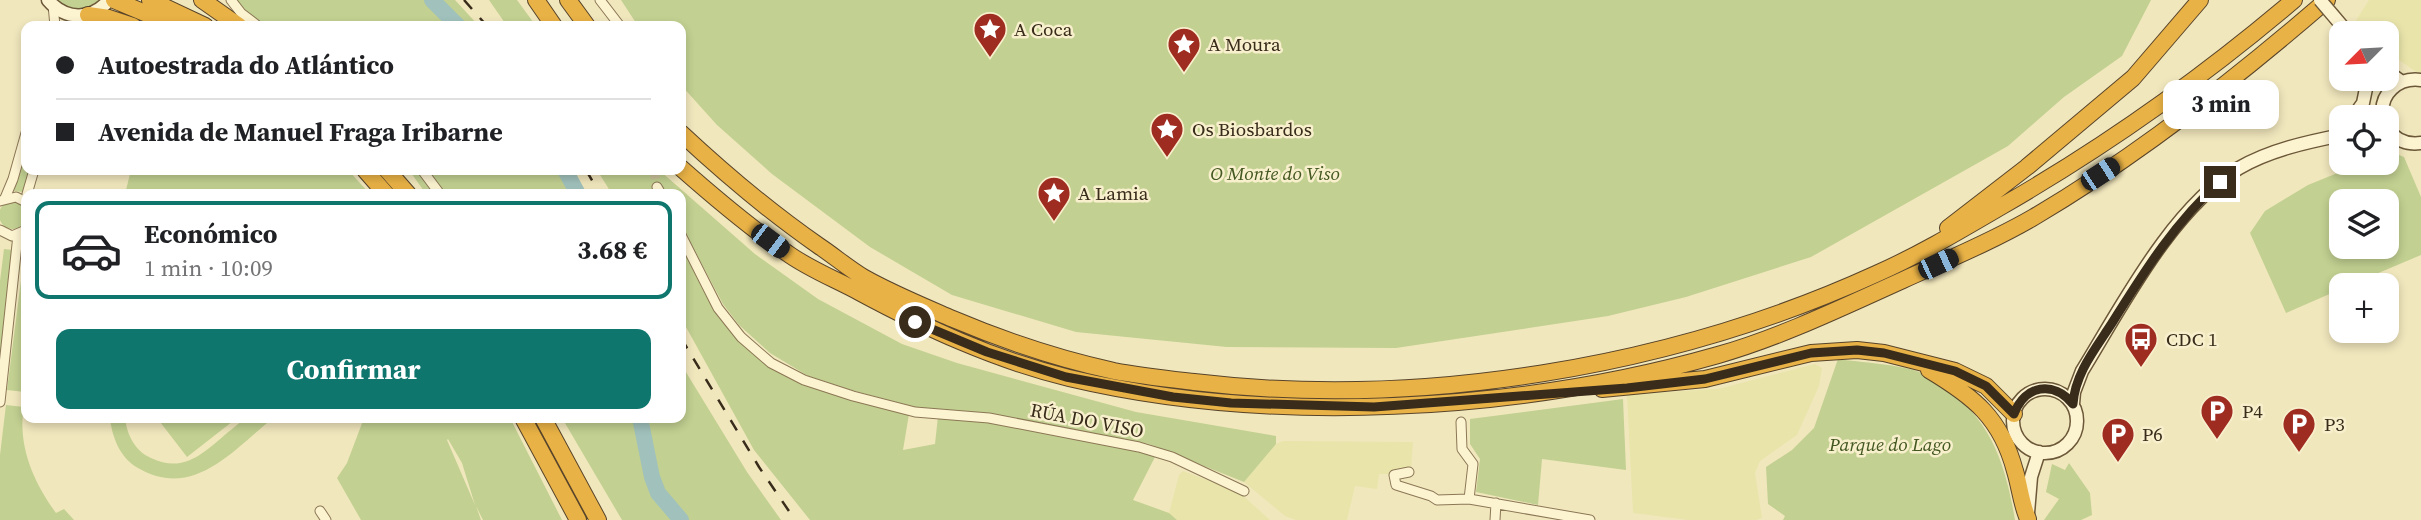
<!DOCTYPE html>
<html lang="es">
<meta charset="utf-8">
<style>
:root{--surface:#fff;--page:#f2f2f2;--text:#202124;--muted:#757577;--line:#e0e0e0;--accent:#0f766e}
body{margin:0;font-family:"Source Serif 4",serif;background:var(--page);color:var(--text);height:100vh;display:flex;flex-direction:column;font-size:26px;white-space:nowrap}
*{box-sizing:border-box;margin:0}
p{font-size:23px;color:var(--muted)}
.icon{flex:none;width:38px;height:38px;fill:none;stroke:currentColor;stroke-width:2;stroke-linecap:round;stroke-linejoin:round}
.map{position:relative;flex:1;overflow:hidden}
.side{position:absolute;left:21px;top:189px;width:665px;height:234px;display:flex;flex-direction:column;background:var(--surface);border-radius:14px;box-shadow:0 4px 10px #0003}
.side>*{flex:none}
.top-card{position:absolute;left:21px;top:21px;width:665px;height:154px;border-radius:14px;box-shadow:0 4px 10px #0003;display:grid;align-content:center;height:154px;padding:0 35px;background:var(--surface)}
.needle{width:46px;rotate:246deg}
.buttons{position:absolute;left:2329px;top:21px;display:grid;gap:14px}
.buttons a{display:grid;place-items:center;width:70px;height:70px;border-radius:14px;background:var(--surface);box-shadow:0 4px 10px #0003;font-size:35px}
.end{position:absolute;width:32px;height:32px;margin:-16px;border:9px solid #392c1b;background:#fff;box-shadow:0 0 0 4px #fff}
.from{border-radius:50%}
.bubble{position:absolute;height:49px;border-radius:14px;background:var(--surface);box-shadow:0 4px 10px #0003;font-size:23px;font-weight:700;line-height:49px;text-align:center}
.car{position:absolute;width:21px;height:42px;margin:-21px -10px;border-radius:9px;box-shadow:0 0 5px 2px #0007;background:linear-gradient(#222 24%,#8ab4d8 0 40%,#222 0 76%,#8ab4d8 0 86%,#222 0)}
.top-card b{display:flex;align-items:center;gap:24px;height:66px;font-size:26px}
.top-card b+b{border-top:2px solid var(--line)}
.top-card i{width:18px;height:18px;background:var(--text)}
ul{padding:12px 0 0;list-style:none}
li{display:flex;align-items:center;gap:21px;height:98px;margin:0 14px 10px;padding:0 21px;border:4px solid transparent;border-radius:14px}
li div{flex:1}
li b{display:block;font-size:26px}
li em{font-style:normal;font-weight:700}
li.current{border-color:var(--accent)}
li>.icon{width:63px;height:63px;stroke-width:1.5}
.action{display:flex;gap:14px;margin-top:auto;padding:14px 35px}
.action a{flex:1;height:80px;border-radius:14px;background:var(--accent);color:#fff;font-size:28px;font-weight:700;line-height:80px;text-align:center}
.map>svg:first-child{display:block}
.farmland{fill:#e8e4aa}
.green{fill:#c2d091;fill-rule:evenodd}
.lines{fill:none;stroke-linecap:round;stroke-linejoin:round}
.river{stroke:#a1c2bc;stroke-width:16}
.street-tunnel{stroke:#ccc29d;stroke-width:9;stroke-dasharray:9 4.5;stroke-linecap:butt}
.street-casing{stroke:#8b7755;stroke-width:11}
.secondary-casing{stroke:#6c5838;stroke-width:15}
.highway-casing{stroke:#58442a;stroke-width:18}
.street{stroke:#fcf3d1;stroke-width:9}
.secondary{stroke:#fcf3d1;stroke-width:12}
.highway{stroke:#e9b246;stroke-width:16}
.rail{stroke:#392c1b;stroke-width:2.5;stroke-dasharray:12 12;stroke-linecap:butt}
.secondary-bridge-casing{stroke:#6c5838;stroke-width:15;stroke-linecap:butt}
.secondary-bridge{stroke:#fcf3d1;stroke-width:12}
.route{stroke:#392c1b;stroke-width:9}
.labels{text-anchor:middle;dominant-baseline:central;stroke-width:5;stroke-linejoin:round;paint-order:stroke}
.poi-label{font-size:19px;fill:#392c1b;stroke:#f8f0cd;text-anchor:start}
.park-label{font-size:19px;font-style:italic;fill:#435720;stroke:#f8f0cd}
.street-label{font-size:19px;fill:#392c1b;stroke:#f8f0cd}
</style>
<div class="map">
<svg width="2421" height="520" viewBox="0 0 2421 520">
<rect width="100%" height="100%" fill="#f1e7bd"/>
<path class="farmland" d="M2369 0H2421V75L2387 52V33H2367L2355 22Z
M1815 364 1822 368 1819 386 1797 435 1760 461 1755 473 1762 518 1756 520H1688L1633 513 1627 394 1718 389Z
M1283 441 1413 442 1411 470 1391 474H1379L1377 489 1355 486 1347 520H1296L1285 516 1244 482 1276 444Z
M1183 471 1239 492 1270 520H1177L1169 513 1179 475Z"/>
<path class="green" d="M56 0H99C86 12 70 11 56 0Z
M229 0H455L479 26H258Z
M489 0H517L536 26H507Z
M621 0H2151L2122 56 2064 97 2008 146 1811 257 1686 297 1608 316 1396 348 1227 347 1076 332 952 295 870 247 772 174 717 125 681 85V26H638Z
M26 147V170H30L23 192 14 191Z
M2389 151 2404 157 2421 197V255L2350 285H2342L2341 289 2286 313 2250 233 2265 211 2308 185 2362 163H2387V152ZM2342 201H2387V247H2342Z
M131 170H348L370 194H125Z
M409 170H573L587 194H426Z
M597 170H659L755 254 818 299 902 344 957 363 1136 412 1276 436V444L1244 482 1149 444 992 414 919 408 851 390 808 376 770 353 739 325 723 304 681 225V194H612Z
M-1 215a14 14 0 1 1 28 0a14 14 0 1 1-28 0Z
M26 241V388L25 392 7 390Z
M681 245C692 267 702 291 716 312 761 381 834 396 909 414L903 450 935 444 938 416 985 422 1145 452 1155 457 1133 500 1169 513 1177 520H810L754 450 681 318Z
M4 249 13 250 0 361V281Z
M1838 359C1858 362 1903 365 1919 372 1927 376 1935 382 1942 387 1991 417 2006 466 2015 520H1783L1785 516 1768 504 1766 467 1792 450 1814 428Z
M681 364 747 472 781 520H622L562 418H681Z
M1623 399 1626 470 1542 459 1538 505 1476 492 1480 459 1470 444V419Z
M6 405 24 407C17 445 34 483 56 513L64 509 74 520H0V455Z
M110 418H125C127 435 135 451 151 458 186 475 206 450 232 429 236 426 241 421 245 419 252 416 265 418 273 418 232 451 193 500 138 468 120 458 112 437 110 418Z
M157 418H237L187 457Z
M364 418H510L562 520H483L476 506 481 520H361L337 478 347 463ZM448 439 462 463 475 505 447 440Z
M2069 463 2090 493 2092 515 2081 520H2044L2059 499 2046 492 2052 464 2065 470Z"/>
<g class="lines">
<path class="river" d="M432 0 458 26
M565 170 578 194
M640 418 652 477 658 493 681 520"/>
<path class="street-tunnel" d="M654 170 657 187"/>
<defs>
<path id="street" d="M231 0 241 13 258 26
M600 0 620 26
M53 5 55 26
M422 170 440 194
M657 187 661 194
M27 194 34 170
M5 198 13 179 26 133
M0 201 16 197 26 202
M0 230 12 236 26 230
M681 235 718 308 741 337 771 363 804 380 853 396 915 412 989 418 1139 447 1172 457 1244 491
M0 402 18 235
M1461 422 1462 449 1473 464 1469 499
M1409 472 1394 475 1396 485 1431 496 1437 500 1469 499 1590 520
M320 511 326 520
M1495 520 1496 503"/>
<path id="secondary" d="M48 0C66 21 92 20 109 0
M2387 71 2402 82
M2353 117 2363 103 2368 79
M2383 117C2379 94 2398 77 2421 80
M2387 128C2395 140 2407 145 2421 143
M2013 421a32 32 0 1 1 64 0a32 32 0 1 1-64 0Z
M2073 404 2074 392 2082 371C2122 306 2172 208 2239 168 2270 150 2307 142 2342 135
M2028 513 2031 477 2039 452"/>
<path id="highway" d="M114 0 176 26
M150 0 205 26
M202 0 239 26
M536 0 554 26
M568 0 587 26
M88 15 109 18 133 26
M681 133C725 174 770 212 819 246 834 256 848 268 863 277 891 293 923 306 953 319 1005 341 1059 359 1114 371 1140 376 1168 379 1194 382 1419 409 1670 368 1876 274 1919 255 1961 230 2002 206 2108 145 2201 79 2294 0
M681 168C715 198 749 227 787 253 809 269 835 279 859 292 926 328 995 360 1069 378 1271 426 1518 412 1718 355 1781 337 1843 307 1903 280 1947 260 1993 241 2034 217 2136 157 2238 77 2327 0
M365 170 386 194
M387 170 408 194
M1948 228 2027 167 2133 78 2200 0
M1929 370C1974 397 2001 418 2015 471 2020 487 2021 503 2028 519
M1602 389 1705 379 1811 353 1857 350 1884 353 1955 371 1986 386 2014 414
M523 418 578 520
M543 418 598 520"/>
</defs>
<use href="#street" class="street-casing"/>
<use href="#secondary" class="secondary-casing"/>
<use href="#highway" class="highway-casing"/>
<use href="#street" class="street"/>
<use href="#secondary" class="secondary"/>
<use href="#highway" class="highway"/>
<path class="rail" d="M464 0 487 26
M586 170 600 194
M681 338 759 467 795 520"/>
<defs>
<path id="secondary-bridge" d="M2320 0 2348 33"/>
</defs>
<use href="#secondary-bridge" class="secondary-bridge-casing"/>
<use href="#secondary-bridge" class="secondary-bridge"/>
</g>
<g class="lines">
<path class="route" d="M915 322 987 352 1066 377 1173 397 1231 403 1374 407 1627 388 1705 379 1811 353 1857 350 1884 353 1955 371 1986 386 2014 414C2025 385 2053 380 2073 404 2075 373 2096 348 2112 323 2144 272 2175 222 2220 182"/>
</g>
<defs>
<symbol id="sight-pin" viewBox="-11 -11 22 30"><path d="M0 17L-7.5 6A9.5 9.5 0 1 1 7.5 6Z" fill="#9f2c20" stroke="#f8f0cd"/><path d="M0-6L1.8-2.2L6-1.7L2.9 1.2L3.7 5.4L0 3.3L-3.7 5.4L-2.9 1.2L-6-1.7L-1.8-2.2Z" fill="#fff"/></symbol>
<symbol id="bus-pin" viewBox="-11 -11 22 30"><path d="M0 17L-7.5 6A9.5 9.5 0 1 1 7.5 6Z" fill="#9f2c20" stroke="#f8f0cd"/><path d="M-5-6H5V4H4V6H2V4H-2V6H-4V4H-5ZM-3.5-4V0h7V-4ZM-3.5 1.2v1.5H-2V1.2ZM2 1.2v1.5H3.5V1.2Z" fill="#fff"/></symbol>
<symbol id="parking-pin" viewBox="-11 -11 22 30"><path d="M0 17L-7.5 6A9.5 9.5 0 1 1 7.5 6Z" fill="#9f2c20" stroke="#f8f0cd"/><path d="M-3.5-5.5H1a3.5 3.5 0 0 1 0 7H-1V5.5H-3.5ZM-1-3.4V-.6H.8a1.4 1.4 0 0 0 0-2.8Z" fill="#fff"/></symbol>
</defs>
<g fill-rule="evenodd">
<use href="#sight-pin" x="971" y="10" width="38" height="52"/>
<use href="#sight-pin" x="1165" y="25" width="38" height="52"/>
<use href="#sight-pin" x="1148" y="110" width="38" height="52"/>
<use href="#sight-pin" x="1035" y="174" width="38" height="52"/>
<use href="#bus-pin" x="2122" y="320" width="38" height="52"/>
<use href="#parking-pin" x="2198" y="392" width="38" height="52"/>
<use href="#parking-pin" x="2280" y="405" width="38" height="52"/>
<use href="#parking-pin" x="2099" y="415" width="38" height="52"/>
</g>
<g class="labels">
<g class="poi-label">
<text x="1014" y="29">A Coca</text>
<text x="1208" y="44">A Moura</text>
<text x="1192" y="129">Os Biosbardos</text>
<text x="1078" y="193">A Lamia</text>
<text x="2166" y="339">CDC 1</text>
<text x="2242" y="411">P4</text>
<text x="2324" y="424">P3</text>
<text x="2142" y="434">P6</text>
</g>
<g class="park-label">
<text x="1275" y="173">O Monte do Viso</text>
<text x="1890" y="444">Parque do Lago</text>
</g>
<g class="street-label">
<text transform="translate(1087 420) rotate(11)">RÚA DO VISO</text>
</g>
</g>
</svg>
<div class="buttons">
<a><svg class="needle" viewBox="-14 -14 28 28"><path d="M0-13l5 13h-10z" fill="#e53935"/><path d="M0 13l5-13h-10z" fill="#757577"/></svg></a>
<a><svg class="icon" aria-label="locate" viewBox="0 0 24 24"><circle cx="12" cy="12" r="6"/><path d="M12 2v4M12 18v4M2 12h4M18 12h4"/></svg></a>
<a><svg class="icon" aria-label="layers" viewBox="0 0 24 24"><path d="M12 4l9 5-9 5-9-5zM3 14l9 5 9-5"/></svg></a>
<a>+</a>
</div>
<i class="end from" style="left:915px;top:322px"></i>
<i class="end" style="left:2220px;top:182px"></i>
<div class="bubble" style="left:2163px;top:80px;width:116px">3 min</div>
<i class="car" style="left:2100px;top:174px;rotate:57deg"></i>
<i class="car" style="left:770px;top:241px;rotate:127deg"></i>
<i class="car" style="left:1938px;top:264px;rotate:65deg"></i>
<div class="top-card">
<b><i class="from"></i>Autoestrada do Atlántico</b>
<b><i></i>Avenida de Manuel Fraga Iribarne</b>
</div>
<section class="side">
<ul>
<li class="current"><svg class="icon" aria-label="car" viewBox="0 0 24 24"><path d="M5 17H2v-5l4-1 3-4h7l3 4 3 1v5h-3M9 17h6M6 11h13"/><circle cx="7" cy="17" r="2"/><circle cx="17" cy="17" r="2"/></svg><div><b>Económico</b><p>1 min · 10:09</p></div><em>3.68 €</em></li>
</ul>
<div class="action"><a>Confirmar</a></div>
</section>
</div>
